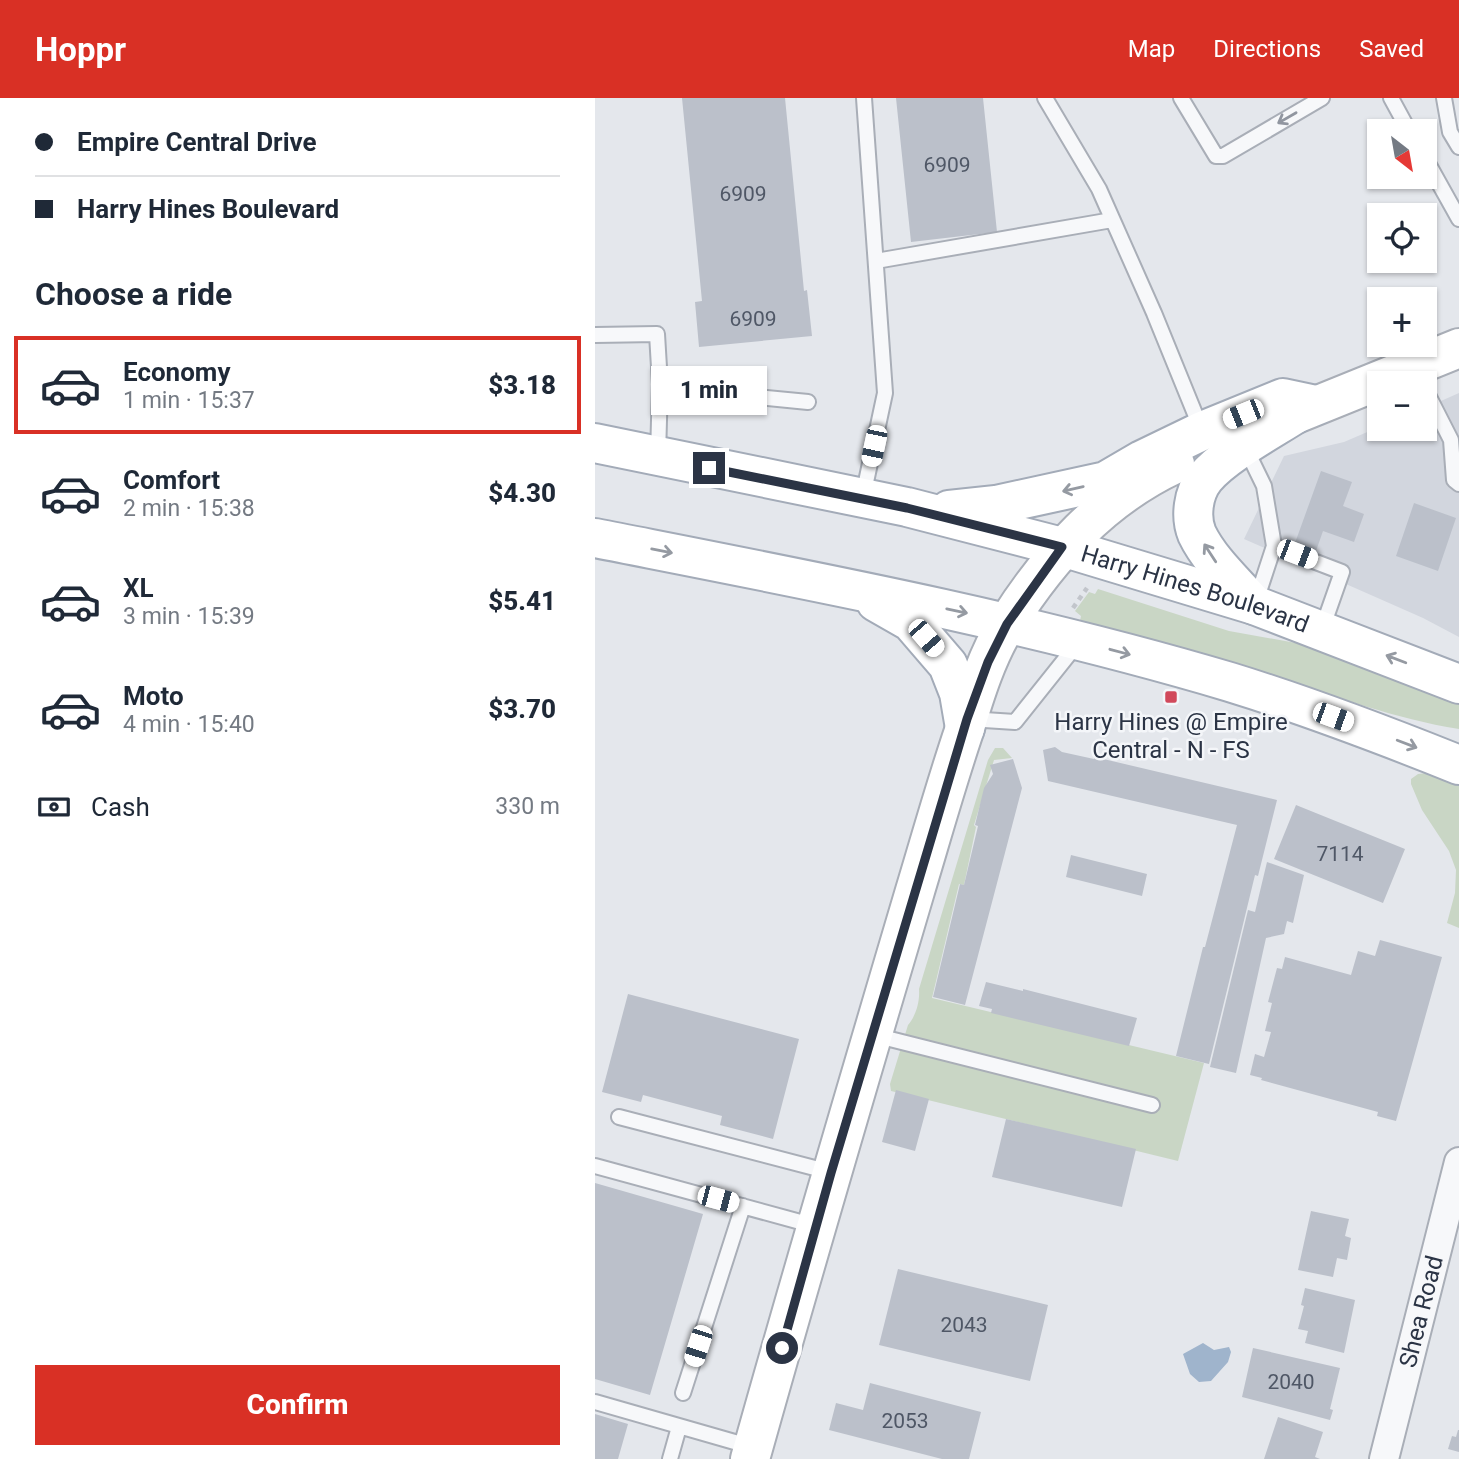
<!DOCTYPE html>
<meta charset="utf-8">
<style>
:root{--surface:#fff;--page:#f6f6f7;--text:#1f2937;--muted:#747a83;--line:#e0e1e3;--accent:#d93025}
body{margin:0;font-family:Roboto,sans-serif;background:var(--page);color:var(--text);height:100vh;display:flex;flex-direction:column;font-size:26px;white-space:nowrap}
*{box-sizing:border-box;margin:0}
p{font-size:23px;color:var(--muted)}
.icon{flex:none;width:38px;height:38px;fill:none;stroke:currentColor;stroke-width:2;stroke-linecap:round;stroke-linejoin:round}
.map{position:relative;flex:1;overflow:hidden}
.panel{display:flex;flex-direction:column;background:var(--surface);width:595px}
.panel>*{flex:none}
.top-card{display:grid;align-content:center;height:154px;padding:0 35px;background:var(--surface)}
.needle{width:46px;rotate:149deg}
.controls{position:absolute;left:772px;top:21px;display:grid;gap:14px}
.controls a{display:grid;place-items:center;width:70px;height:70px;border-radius:0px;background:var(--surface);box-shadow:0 2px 5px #0004;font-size:35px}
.end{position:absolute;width:32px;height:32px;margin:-16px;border:9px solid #2b3445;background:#fff;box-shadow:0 0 0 4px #fff}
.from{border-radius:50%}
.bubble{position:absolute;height:49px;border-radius:0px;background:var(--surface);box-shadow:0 2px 5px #0004;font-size:23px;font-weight:800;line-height:49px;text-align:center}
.car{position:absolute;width:21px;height:42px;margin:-21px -10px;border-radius:9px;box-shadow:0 0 5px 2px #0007;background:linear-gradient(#fff 24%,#345 0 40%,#fff 0 76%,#345 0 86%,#fff 0)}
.top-card b{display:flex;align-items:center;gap:24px;height:66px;font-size:26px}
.top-card b+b{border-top:2px solid var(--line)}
.top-card i{width:18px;height:18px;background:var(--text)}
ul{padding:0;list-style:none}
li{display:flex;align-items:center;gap:21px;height:98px;margin:0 14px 10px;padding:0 21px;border:4px solid transparent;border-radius:0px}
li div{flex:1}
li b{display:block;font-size:26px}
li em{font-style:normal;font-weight:800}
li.selected{border-color:var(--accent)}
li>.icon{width:63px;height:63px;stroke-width:1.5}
h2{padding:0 35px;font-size:32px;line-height:84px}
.pay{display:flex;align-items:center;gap:18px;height:77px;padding:0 35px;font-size:26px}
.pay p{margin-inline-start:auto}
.button{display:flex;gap:14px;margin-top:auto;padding:14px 35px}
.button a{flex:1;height:80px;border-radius:0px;background:var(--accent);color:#fff;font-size:28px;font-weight:800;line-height:80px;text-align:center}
header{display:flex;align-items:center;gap:42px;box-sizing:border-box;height:98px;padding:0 35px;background:var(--accent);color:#fff}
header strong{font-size:33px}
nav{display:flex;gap:38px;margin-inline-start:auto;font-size:24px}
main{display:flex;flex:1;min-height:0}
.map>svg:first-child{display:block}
.built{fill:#d2d6de}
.green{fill:#c9d6c5}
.water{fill:#9fb4cc}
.building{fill:#bbc0ca}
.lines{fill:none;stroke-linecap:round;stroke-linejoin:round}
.lane-casing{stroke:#a9aeb7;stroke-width:18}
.street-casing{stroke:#a9aeb7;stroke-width:32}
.secondary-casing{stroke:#a9aeb7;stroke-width:42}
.primary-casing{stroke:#a3abb8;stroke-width:42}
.path{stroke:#c2c5cb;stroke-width:4.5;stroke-dasharray:5 5;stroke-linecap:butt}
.lane{stroke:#f7f8fa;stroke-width:14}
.street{stroke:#f7f8fa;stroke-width:28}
.secondary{stroke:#fff;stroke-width:38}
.primary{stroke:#fff;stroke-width:38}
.oneway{stroke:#9196a0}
.oneway2{stroke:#959aa2}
.route{stroke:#2b3445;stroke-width:9}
.poi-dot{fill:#d1495b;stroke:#f4f6f9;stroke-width:2.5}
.labels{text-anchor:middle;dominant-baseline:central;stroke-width:5;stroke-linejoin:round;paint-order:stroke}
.number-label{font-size:21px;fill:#4f5766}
.street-label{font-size:24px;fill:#2b3445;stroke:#f4f6f9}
.poi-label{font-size:24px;fill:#2b3445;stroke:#f4f6f9}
</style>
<header>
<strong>Hoppr</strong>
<nav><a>Map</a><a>Directions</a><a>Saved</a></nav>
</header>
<main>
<section class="panel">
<div class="top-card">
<b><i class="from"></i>Empire Central Drive</b>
<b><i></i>Harry Hines Boulevard</b>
</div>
<h2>Choose a ride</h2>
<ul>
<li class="selected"><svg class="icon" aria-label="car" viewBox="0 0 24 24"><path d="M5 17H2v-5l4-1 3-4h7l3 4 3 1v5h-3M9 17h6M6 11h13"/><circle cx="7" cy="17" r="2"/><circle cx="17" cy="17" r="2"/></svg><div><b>Economy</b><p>1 min · 15:37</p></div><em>$3.18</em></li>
<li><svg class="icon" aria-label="car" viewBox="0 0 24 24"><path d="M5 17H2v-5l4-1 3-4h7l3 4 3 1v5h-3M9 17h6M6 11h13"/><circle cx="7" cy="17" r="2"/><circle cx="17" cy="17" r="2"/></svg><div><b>Comfort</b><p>2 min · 15:38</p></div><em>$4.30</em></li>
<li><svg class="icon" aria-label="car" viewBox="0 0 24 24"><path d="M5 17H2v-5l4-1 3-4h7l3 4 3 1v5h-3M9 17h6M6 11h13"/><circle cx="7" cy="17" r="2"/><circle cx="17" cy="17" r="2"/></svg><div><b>XL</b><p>3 min · 15:39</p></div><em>$5.41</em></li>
<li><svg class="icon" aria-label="car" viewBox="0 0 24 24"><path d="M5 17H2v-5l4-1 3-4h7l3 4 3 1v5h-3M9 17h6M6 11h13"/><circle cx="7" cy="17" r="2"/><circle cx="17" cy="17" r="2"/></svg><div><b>Moto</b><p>4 min · 15:40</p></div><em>$3.70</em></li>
</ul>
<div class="pay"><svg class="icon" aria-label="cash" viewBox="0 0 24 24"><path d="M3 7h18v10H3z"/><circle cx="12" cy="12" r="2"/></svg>Cash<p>330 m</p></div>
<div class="button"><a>Confirm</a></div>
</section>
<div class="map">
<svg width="864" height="1361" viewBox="0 0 864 1361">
<rect width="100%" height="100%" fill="#e4e7ec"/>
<path class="built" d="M864 295V539L828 520 649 441 689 358 749 344 784 329 830 331V310Z"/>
<path class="green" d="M503 491 634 533 712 547 864 605V631C800 621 741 598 680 579 616 558 550 542 485 523L486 518 480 513 494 494 500 496Z
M400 650H408L417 660 399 662 379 727 381 729 369 787 364 786 337 900 609 965 583 1063 296 993 295 986 313 927C321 918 325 903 324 891L393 662Z
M831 675 864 687V830L852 825 860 795 861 772 854 753 827 712 816 686V681L823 676Z"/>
<path class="water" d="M608 1245 619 1252 634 1249 636 1254 633 1264 616 1283 604 1284 595 1276 588 1256Z"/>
<path class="building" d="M87 0H190L209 193 212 192 217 238 104 249 100 204 107 203Z
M301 0H388L402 134 316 144Z
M726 373 757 384 748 408 769 416 759 444 728 433 721 453 700 445Z
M819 405 861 420 843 473 801 458Z
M460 649 467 654 499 661 500 659 682 702 663 778 660 777 614 966 581 958 608 849H610L642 727 453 683 448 652Z
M418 661 427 690 370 907 338 899 365 786 369 787 383 728 380 727 389 690 398 676 395 667Z
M701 707 810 751 788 805 679 761Z
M476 757 552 776 547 798 471 779Z
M672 764 709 777 698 825 692 823 689 836 671 840 641 975 615 969 653 812 660 814Z
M785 842 847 859 801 1023 782 1018 783 1014 666 982 667 980 655 977 660 956 669 959 676 934 670 933 677 905 673 904 682 870 687 871 690 859 756 877 763 853 780 858Z
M391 884 428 893V891L542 920 534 948 396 915 397 911 384 908Z
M33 896 204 941 178 1041 125 1027 127 1018 48 997 46 1004 7 994Z
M301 992 334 1001 320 1053 287 1044Z
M411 1021 541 1051 527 1109 397 1079Z
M0 1085 108 1116 55 1297 0 1281Z
M716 1113 754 1121 750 1138 756 1140 752 1162 742 1160 738 1179 703 1172Z
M303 1171 453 1207 435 1283 284 1247Z
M710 1190 760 1202 749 1255 710 1245 713 1233 703 1231 709 1208 706 1207Z
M658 1250 745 1270 735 1311 738 1312 735 1322 647 1299Z
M275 1285 386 1314 374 1361H347L234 1332 241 1305 268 1312Z
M0 1316 33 1326 23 1361H0Z
M683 1319 728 1334 720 1359 725 1361H669Z
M863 1332H864V1354L853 1351 857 1338 861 1339Z"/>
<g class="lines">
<defs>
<path id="lane" d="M450 0 504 91 559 215 607 333
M586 0 621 58H628L727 0
M796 0 814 33
M849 0 855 34 864 49
M830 60 864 121
M281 163 517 122
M0 237 62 236 65 286 63 358
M65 286 99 293 213 304
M830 291 856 342 859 382 864 386
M650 349 669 388 679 448 747 474 727 531
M268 398 290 295 269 0
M661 503 679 448
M374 621 420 624 483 545
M279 937 557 1007
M24 1019 235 1074
M0 1068 220 1128
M88 1295 148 1108
M0 1304 157 1349
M75 1361 84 1329"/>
<g id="street">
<path id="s1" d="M789 1361 864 1064"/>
</g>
<path id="secondary" d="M691 320 864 250
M155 1361C208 1171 264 982 320 793 336 740 351 686 369 633 380 596 392 557 413 524 455 458 507 400 580 366"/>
<g id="primary">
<path id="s2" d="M0 345 312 409 467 449 659 507 864 586"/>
<path d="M354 412 401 407 511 383 547 362 607 333 688 300 721 307"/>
<path d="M0 440C213 482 427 522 635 584 713 608 789 637 864 667"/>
<path d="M281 504 316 524 353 567 364 595 370 630"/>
<path d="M659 507C640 485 615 463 602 436 595 419 598 395 610 380 629 357 676 332 702 315"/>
</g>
</defs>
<use href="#lane" class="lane-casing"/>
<use href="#street" class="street-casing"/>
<use href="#secondary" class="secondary-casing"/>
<use href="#primary" class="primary-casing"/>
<path class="path" d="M478 510 492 490"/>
<use href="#lane" class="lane"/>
<use href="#street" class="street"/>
<use href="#secondary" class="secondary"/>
<use href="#primary" class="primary"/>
</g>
<defs><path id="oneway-shaft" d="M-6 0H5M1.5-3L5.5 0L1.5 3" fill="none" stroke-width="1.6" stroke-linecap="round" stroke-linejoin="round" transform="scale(1.75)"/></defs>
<use class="oneway" href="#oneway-shaft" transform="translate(692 20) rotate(150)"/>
<g class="oneway2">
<use href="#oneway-shaft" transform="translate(478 391) rotate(167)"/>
<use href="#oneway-shaft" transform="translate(67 453) rotate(11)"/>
<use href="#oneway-shaft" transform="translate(615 455) rotate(-123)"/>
<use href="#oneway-shaft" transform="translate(362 513) rotate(12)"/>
<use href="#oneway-shaft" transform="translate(525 554) rotate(15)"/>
<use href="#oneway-shaft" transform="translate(801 561) rotate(-159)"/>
<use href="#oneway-shaft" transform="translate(812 646) rotate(21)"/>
</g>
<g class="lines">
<path class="route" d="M114 370 312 410 467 449 412 526 393 564 372 621 236 1075 187 1250"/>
</g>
<rect class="poi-dot" x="569" y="592" width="14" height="14" rx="3.5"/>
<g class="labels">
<g class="number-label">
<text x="352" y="67">6909</text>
<text x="148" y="96">6909</text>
<text x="158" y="221">6909</text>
<text x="745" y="756">7114</text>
<text x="369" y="1227">2043</text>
<text x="696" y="1284">2040</text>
<text x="310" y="1323">2053</text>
</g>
<g class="street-label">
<text stroke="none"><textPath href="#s2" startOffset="618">Harry Hines Boulevard</textPath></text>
<text stroke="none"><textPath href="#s1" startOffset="152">Shea Road</textPath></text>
</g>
<g class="poi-label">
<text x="576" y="624">Harry Hines @ Empire<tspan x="576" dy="28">Central - N - FS</tspan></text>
</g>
</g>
</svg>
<div class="controls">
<a><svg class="needle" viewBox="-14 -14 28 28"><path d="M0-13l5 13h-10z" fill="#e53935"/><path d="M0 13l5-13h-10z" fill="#747a83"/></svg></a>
<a><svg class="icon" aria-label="locate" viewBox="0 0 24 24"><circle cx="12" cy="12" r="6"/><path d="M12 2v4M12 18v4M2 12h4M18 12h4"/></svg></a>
<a>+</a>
<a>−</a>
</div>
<i class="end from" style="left:187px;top:1250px"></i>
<i class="end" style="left:114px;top:370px"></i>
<div class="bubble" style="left:56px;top:268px;width:116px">1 min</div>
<i class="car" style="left:648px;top:316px;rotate:248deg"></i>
<i class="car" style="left:279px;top:348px;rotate:192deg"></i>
<i class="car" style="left:702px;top:456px;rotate:111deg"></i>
<i class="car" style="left:331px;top:540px;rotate:139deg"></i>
<i class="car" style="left:738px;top:619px;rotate:110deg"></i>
<i class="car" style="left:123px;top:1101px;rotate:105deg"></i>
<i class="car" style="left:103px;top:1248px;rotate:198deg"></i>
</div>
</main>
